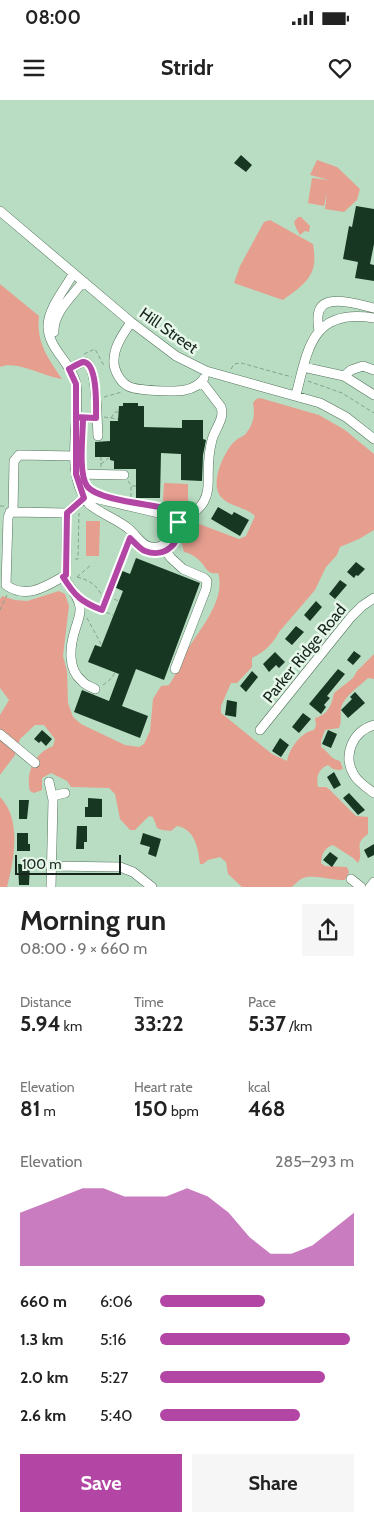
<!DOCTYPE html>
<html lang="en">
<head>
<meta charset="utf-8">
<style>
	:root { --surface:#fff; --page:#f6f6f6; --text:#222; --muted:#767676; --accent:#b346a4 }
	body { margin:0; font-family:Cabin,sans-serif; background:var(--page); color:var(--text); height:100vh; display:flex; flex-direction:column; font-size:19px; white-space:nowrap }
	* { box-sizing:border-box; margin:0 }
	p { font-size:16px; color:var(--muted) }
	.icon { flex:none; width:28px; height:28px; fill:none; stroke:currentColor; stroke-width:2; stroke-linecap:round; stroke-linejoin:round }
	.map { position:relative; height:787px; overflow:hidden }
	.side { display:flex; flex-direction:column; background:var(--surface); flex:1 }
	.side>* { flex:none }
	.scale { position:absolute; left:15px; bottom:12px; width:106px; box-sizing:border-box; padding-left:5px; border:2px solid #18251c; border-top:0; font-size:14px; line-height:18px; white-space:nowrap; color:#18251c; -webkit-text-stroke:4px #e7f8eb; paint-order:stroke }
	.pin { position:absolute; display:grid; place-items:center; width:42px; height:42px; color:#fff; margin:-21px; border-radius:10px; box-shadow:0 2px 8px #0006 }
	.round { display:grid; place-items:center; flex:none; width:52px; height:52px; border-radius:0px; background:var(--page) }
	.overview { display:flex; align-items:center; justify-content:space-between; height:85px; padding:0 20px }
	h1 { font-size:28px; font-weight:700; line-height:38px }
	.stats { display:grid; grid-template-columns:repeat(3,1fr); gap:8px; height:85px; padding:5px 20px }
	.stats div { display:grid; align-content:center }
	.stats b { font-size:21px; font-weight:700 }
	.stats small { font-size:14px; font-weight:400 }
	.stats p { font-size:14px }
	.chart { height:140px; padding:10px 20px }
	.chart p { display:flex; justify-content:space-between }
	.chart svg { width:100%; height:90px; margin-top:5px; fill:var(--accent); opacity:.7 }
	.button { display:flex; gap:10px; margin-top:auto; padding:10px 20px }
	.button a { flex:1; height:58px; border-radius:0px; background:var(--accent); color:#fff; font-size:20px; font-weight:700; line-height:58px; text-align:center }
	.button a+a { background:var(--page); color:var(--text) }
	ul { padding:0 20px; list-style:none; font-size:16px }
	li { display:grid; grid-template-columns:80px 60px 1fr; align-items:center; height:38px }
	li i { height:12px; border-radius:6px; background:var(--accent) }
	.status { display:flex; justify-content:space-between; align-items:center; height:35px; padding:0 25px; background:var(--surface); direction:ltr }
	.status svg { height:14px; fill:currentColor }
	header { display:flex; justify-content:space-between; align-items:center; height:65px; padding:0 20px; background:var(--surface); font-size:22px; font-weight:700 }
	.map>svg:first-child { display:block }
	.green { fill:#e69f8f }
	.building { fill:#183723 }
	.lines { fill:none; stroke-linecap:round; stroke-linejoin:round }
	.minor-casing { stroke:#53735c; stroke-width:10 }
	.path { stroke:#85a28d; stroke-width:1; stroke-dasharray:4 2.5; stroke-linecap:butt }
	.minor { stroke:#fff; stroke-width:9 }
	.route-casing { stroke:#fff; stroke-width:10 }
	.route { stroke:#b346a4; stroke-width:6 }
	.labels { text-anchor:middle; stroke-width:5; stroke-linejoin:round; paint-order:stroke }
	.street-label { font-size:16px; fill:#18251c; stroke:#e7f8eb }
</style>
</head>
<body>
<div class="status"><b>08:00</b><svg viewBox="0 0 49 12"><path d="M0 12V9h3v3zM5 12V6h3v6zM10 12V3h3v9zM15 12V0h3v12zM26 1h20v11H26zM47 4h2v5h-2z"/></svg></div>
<header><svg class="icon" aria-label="menu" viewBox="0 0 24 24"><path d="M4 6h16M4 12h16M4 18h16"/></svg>Stridr<svg class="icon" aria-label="heart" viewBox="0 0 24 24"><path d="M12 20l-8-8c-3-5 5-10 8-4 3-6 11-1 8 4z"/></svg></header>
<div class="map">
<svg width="374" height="787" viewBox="0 0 374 787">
	<rect width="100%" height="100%" fill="#b9ddc3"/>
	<!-- green -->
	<path class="green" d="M317,60L337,67L360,89L357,100L344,112L325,109L327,92L324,106L308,103L312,78L329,80L310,75Z
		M298,117H301L310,126L309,132L305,131L300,135L296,128L294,122Z
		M270,120L313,144C314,150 315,158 314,164C312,181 295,191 283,200L234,183L240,166L264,122Z
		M0,184L39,216C36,243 48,258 62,279C44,277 17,260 0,267Z
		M260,298L319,315L345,330L374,354V430L359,439L340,447L337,455L326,467L315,490L279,532C273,544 264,552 252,558V567L237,583H231L221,606V613L272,654L287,661C289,649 301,632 314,630L316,625L315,618C328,615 332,604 334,593L353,578L357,571L374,554V579L368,578C360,586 344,596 341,608C340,615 342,621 339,628L325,630L321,641V647C329,652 330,659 340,661L343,669L339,670L333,669L328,665C318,669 316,677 318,687H326L330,690L356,716L368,717V734C352,745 365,750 358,763L353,758L333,745C324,748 322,754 321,763L325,766L347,767L349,772L345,780C333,781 311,773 301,779C298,781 295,784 292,787H242L228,774L226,762L220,757L208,760L203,764H200C198,748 195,729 177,726L171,731L162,730L157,728L153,717L149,716L135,730H130L120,719L115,694L109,688L71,687L67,681L51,673L42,678V690L34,693L30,691C25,672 35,653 53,646L55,639L44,625H35L20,639L15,655L0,675V615L9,600L0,588V499L2,496L15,500L27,501L59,491L65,494L69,506L63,556L67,571L68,603L73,617L81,624L125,645L139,647L144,644L150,631L153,599L161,586L169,585C177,573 182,559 189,547C202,527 226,498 218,473C206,475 206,466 199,460C195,456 189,453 184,452C181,441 180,432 186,423L194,422L239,439L246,436L255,416C246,407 230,407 221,397C209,384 224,351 235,341C239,337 244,337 247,332C254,322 255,314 253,303L256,299Z
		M164,383L188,384V405H167L163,400Z
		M86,421H100L99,456H86Z
		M0,697C22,719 14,760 7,787H0Z"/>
	<!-- building -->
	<path class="building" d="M241,55L252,65L246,72L234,63Z
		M356,106L374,109V144L370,164L374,165V181L355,178L358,162L343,159L349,126L352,127Z
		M123,303H138V306H144V327L182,328V320H203V339L206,340L203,355L202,381L181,380V354L161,353L160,398H136V369H114V361L110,360V357H95V342L110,341V321H118L119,306H123Z
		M218,407L232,415L234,412L249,420L240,436L211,419Z
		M136,458L200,483L164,580L136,569L122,606L148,616L140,638L74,612L82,590L109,601L119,574L88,562L95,545L101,547L123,491L114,487L120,470L130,474Z
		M356,462L365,469L358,476L356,475L354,478L347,472Z
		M340,480L347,485L335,499L329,494Z
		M316,501L322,507L310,521L304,515Z
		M296,526L304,532L292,545L285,539Z
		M354,551L361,556L353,565L347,560Z
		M275,552L285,562L279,568L276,565L269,572L263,564Z
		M338,569L345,574L327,596L330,598L324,605L326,607L321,614L309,604Z
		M252,571L258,577L246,592L240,586Z
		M355,592L365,603L348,618L341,610L352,599L350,597Z
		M227,600L237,602L236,617L225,615Z
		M303,613L311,619L299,633L292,627Z
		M42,630L52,639L46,646L41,641L39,643L34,639Z
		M328,630L337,634L331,648L322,644Z
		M280,638L289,645L281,657L272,651Z
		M334,672L341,685L334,689L327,677Z
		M349,693L365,710L358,715L343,698Z
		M88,698L102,699V717H85V707H88Z
		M19,700H29L27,719H19Z
		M77,726H87V742H84V749H76Z
		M17,733H28V744H30V751H17Z
		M143,733L161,739L156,757L148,754L150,747L140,744Z
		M374,744V755L368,758L364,750Z
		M330,752L338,758L332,767L323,760Z
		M18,764H30L29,785H19Z"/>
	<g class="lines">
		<!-- minor casing -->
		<g class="minor-casing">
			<path id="minor" d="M0,111L131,222L176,256L206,271L320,303L346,317L374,339
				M73,174C65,189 49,207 48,225C47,248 72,263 76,284C81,320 63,374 89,404C101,414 117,419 129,429C136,435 141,445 150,447C170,451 180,425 163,414L94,398H84
				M131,222C124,233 114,246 114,260C113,269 120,282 128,286C136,291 176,292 185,290C192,289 201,284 204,278
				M319,231C318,225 317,217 319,211C325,193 360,205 374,208
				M54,232C53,213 72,196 83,182
				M303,267L344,276L374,295
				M69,269C74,267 82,260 87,263C97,269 97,322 98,336
				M344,276L351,270L363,266L374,270
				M296,295C308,248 312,208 374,218
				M76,317L96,318
				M75,356L19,355L14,361L13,412H10L8,418L6,485C27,500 46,486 66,475L67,413L84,398
				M76,374L124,375
				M13,412L67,413
				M171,425C226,402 200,383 212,340C215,328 225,319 221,307L202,282
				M162,446L171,458L183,469L204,478L207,481L206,489L175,569
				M63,477C68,485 79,496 80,507C81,515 77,523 75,530C70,546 67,569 82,581C85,585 91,587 95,589
				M374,625C353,631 342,655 354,675C358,682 367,688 374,693
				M260,630L351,517L362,506L374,498
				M0,634L35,663
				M49,682L53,700L51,787
				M52,696L65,693
				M51,766L120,767L133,772L152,787
				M351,779L361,787
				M370,787L374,782"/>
		</g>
		<!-- path -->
		<path class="path" d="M84,254L95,249L103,264L106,265
			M231,269L234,264L241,263L292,277
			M308,281L342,293L374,313
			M104,297L122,292
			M104,317L118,319
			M111,318L115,312H118
			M101,364L110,357
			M101,367V357
			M128,381L131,385V399
			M132,386H136
			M0,406H5
			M75,459H78L79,413
			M77,477C93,481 100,488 105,504
			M77,477L91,465
			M108,497L119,501
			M88,505L113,515
			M0,510L7,495
			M102,510L129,441
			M87,518L102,546
			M103,585L112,578L115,572"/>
		<!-- minor -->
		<use href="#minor" class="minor"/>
	</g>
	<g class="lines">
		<!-- route casing -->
		<g class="route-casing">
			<path id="route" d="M178,422L171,412L164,408C148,404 97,400 87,386C78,373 83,334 83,318L76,317V284L69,269C73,267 79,263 83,262C98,262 96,308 96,318L76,317V374L84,398L67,413L66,475L63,477C75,496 81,502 102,510L130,438C135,443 140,449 145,451C165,459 183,442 178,422"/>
		</g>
		<!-- route -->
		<use href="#route" class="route"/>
	</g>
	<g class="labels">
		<!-- street labels -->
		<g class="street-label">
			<text transform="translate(169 230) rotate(35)" y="6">Hill Street</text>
			<text transform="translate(304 553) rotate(-51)" y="6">Parker Ridge Road</text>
		</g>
	</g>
</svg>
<div class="scale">100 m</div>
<div class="pin" style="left:178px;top:422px;background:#1e9e55"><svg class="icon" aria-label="arrive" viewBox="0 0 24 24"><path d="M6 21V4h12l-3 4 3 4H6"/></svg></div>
</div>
<section class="side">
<div class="overview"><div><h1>Morning run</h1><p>08:00 · 9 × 660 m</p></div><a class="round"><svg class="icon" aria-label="share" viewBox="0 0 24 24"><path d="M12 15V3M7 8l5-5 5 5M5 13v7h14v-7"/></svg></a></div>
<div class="stats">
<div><p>Distance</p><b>5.94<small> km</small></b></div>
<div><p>Time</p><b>33:22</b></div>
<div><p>Pace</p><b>5:37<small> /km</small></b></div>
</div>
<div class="stats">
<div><p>Elevation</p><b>81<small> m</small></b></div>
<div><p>Heart rate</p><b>150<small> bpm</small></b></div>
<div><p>kcal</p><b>468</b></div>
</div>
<div class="chart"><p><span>Elevation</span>285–293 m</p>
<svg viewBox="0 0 160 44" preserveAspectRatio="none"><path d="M0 44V18L10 14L20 10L30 6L40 6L50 10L60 10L70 10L80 6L90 10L100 18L110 30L120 38L130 38L140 34L150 26L160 18V44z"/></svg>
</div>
<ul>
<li><b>660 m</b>6:06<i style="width:54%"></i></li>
<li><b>1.3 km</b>5:16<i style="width:98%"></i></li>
<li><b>2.0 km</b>5:27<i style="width:85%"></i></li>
<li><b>2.6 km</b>5:40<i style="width:72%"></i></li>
</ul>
<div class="button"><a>Save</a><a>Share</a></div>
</section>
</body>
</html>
